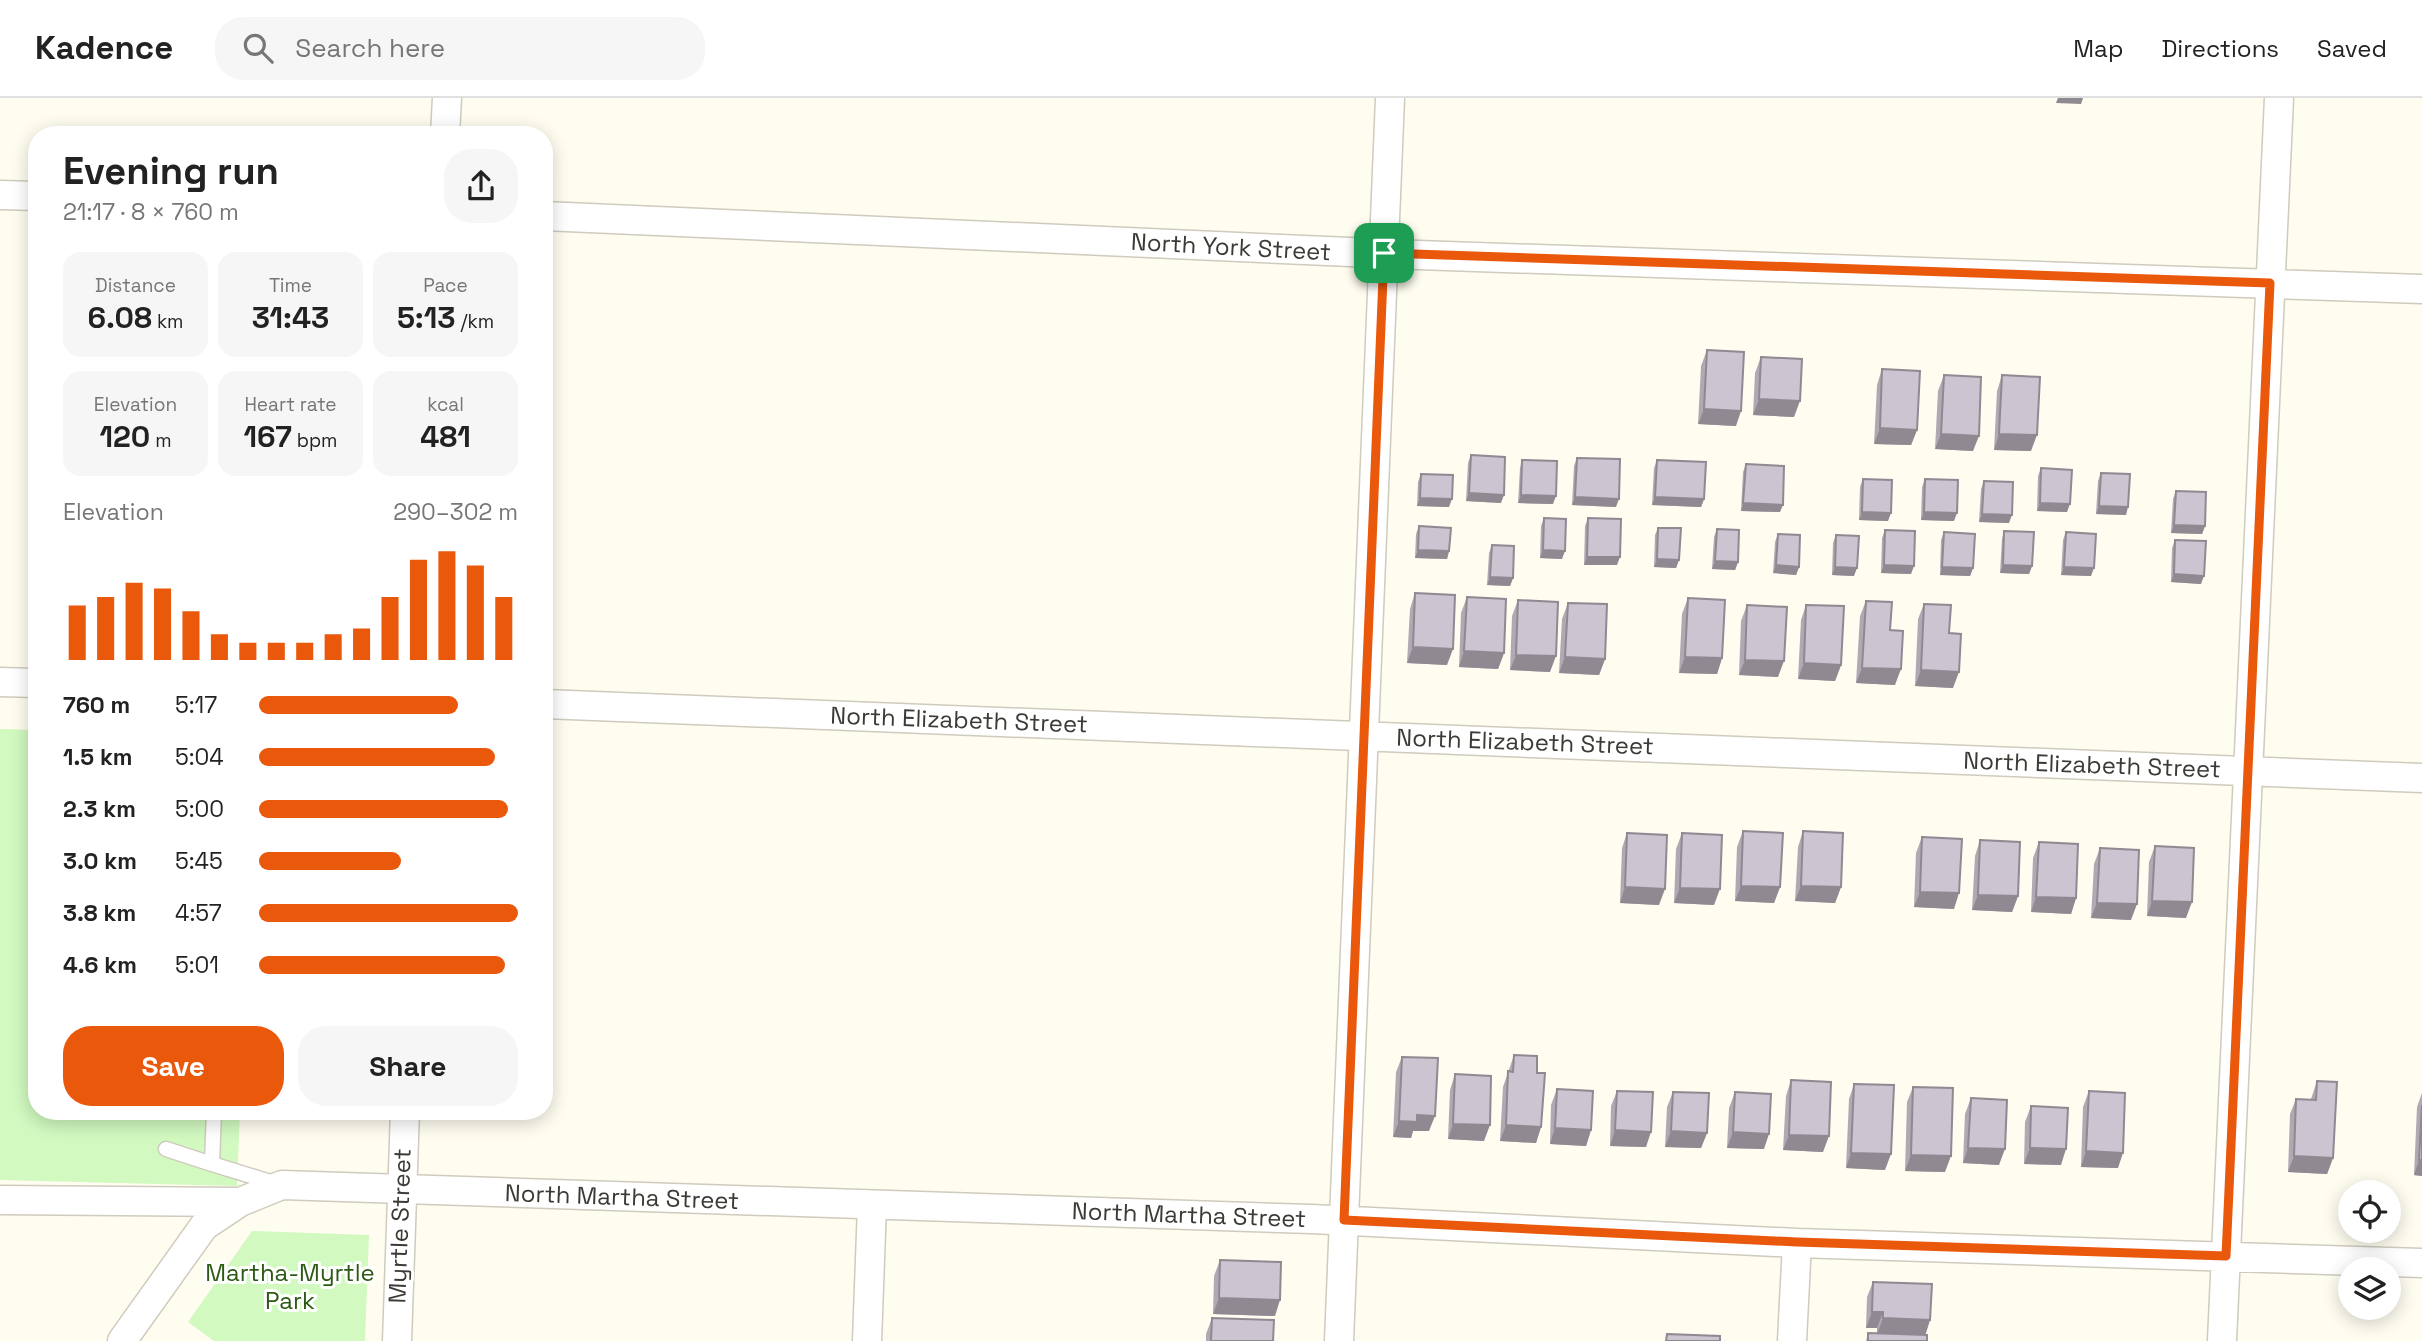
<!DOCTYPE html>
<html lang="en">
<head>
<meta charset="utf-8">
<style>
	:root { --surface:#fff; --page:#f6f6f6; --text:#222; --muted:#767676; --line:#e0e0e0; --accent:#ea580c }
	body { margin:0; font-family:"Space Grotesk",sans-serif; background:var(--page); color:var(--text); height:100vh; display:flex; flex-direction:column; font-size:26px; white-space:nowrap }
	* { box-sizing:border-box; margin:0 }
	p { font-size:23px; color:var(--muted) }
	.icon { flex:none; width:38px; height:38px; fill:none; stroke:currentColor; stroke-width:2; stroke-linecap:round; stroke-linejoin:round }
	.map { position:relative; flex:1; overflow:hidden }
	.drawer { position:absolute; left:28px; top:28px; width:525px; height:994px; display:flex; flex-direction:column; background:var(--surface); border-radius:28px; box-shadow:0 4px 18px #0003 }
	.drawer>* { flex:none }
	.fabs { position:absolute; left:2338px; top:1082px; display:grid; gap:14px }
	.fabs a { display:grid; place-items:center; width:63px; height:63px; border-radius:50%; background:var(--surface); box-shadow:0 4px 18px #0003; font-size:35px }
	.pin { position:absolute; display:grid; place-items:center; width:60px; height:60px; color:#fff; margin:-30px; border-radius:14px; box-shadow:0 4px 10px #0006 }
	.round { display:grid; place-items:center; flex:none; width:74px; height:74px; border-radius:28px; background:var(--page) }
	.head { display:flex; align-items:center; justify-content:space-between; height:119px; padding:0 35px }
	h1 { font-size:38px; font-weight:700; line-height:52px }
	.figures { display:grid; grid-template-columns:repeat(3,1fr); gap:10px; height:119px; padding:7px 35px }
	.figures div { display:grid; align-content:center; border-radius:18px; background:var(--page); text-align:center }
	.figures b { font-size:30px; font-weight:700 }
	.figures small { font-size:19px; font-weight:400 }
	.figures p { font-size:19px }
	.chart { height:196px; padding:14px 35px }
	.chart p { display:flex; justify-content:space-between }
	.chart svg { width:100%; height:126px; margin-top:7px; stroke:var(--accent); stroke-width:6 }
	.primary-button { display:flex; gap:14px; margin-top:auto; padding:14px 35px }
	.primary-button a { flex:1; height:80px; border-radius:28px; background:var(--accent); color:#fff; font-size:28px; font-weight:700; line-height:80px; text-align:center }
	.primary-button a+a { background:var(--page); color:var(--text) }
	ul { padding:0 35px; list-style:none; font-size:23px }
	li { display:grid; grid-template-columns:112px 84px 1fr; align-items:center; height:52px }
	li i { height:18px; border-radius:9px; background:var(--accent) }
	header { display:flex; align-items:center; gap:42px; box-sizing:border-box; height:98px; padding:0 35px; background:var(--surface); border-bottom:2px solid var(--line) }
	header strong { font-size:33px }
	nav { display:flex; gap:38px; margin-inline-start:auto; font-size:24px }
	.search { width:490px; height:63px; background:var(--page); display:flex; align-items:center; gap:18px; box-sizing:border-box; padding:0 24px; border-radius:28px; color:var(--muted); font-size:26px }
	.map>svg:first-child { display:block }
	.green { fill:#d1f9c0 }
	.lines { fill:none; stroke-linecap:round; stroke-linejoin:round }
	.lane-casing { stroke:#cfcbbd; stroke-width:17 }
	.street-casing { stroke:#cfcbbd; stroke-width:31 }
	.lane { stroke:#fff; stroke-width:14 }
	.street { stroke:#fff; stroke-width:28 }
	.wall { fill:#afa9b3 }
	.shaded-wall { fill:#8f8992 }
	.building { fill:#ccc4d0; stroke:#8f8992; stroke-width:2 }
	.route-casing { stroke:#fff; stroke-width:14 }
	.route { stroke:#ea580c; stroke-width:9 }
	.labels { text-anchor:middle; stroke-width:6; stroke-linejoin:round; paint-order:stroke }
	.street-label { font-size:24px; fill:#3c3a35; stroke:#fff }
	.park-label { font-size:24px; fill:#2d5a14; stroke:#fff }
</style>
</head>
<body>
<header>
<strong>Kadence</strong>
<div class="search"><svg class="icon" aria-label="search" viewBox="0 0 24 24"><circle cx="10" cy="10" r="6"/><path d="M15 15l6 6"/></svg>Search here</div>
<nav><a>Map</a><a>Directions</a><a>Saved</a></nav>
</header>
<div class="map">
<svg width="2422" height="1243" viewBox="0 0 2422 1243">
	<rect width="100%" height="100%" fill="#fffcf0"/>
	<!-- green -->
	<path class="green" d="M0,631L37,632V1013H240L237,1088L0,1082Z
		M252,1133L369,1137L365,1243H214L188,1224Z"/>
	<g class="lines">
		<!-- lane casing -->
		<g class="lane-casing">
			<path id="lane" d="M214,1013L212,1066L277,1086
				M166,1051L212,1066"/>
		</g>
		<!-- street casing -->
		<g class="street-casing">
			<path id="street" d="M445,37L447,0
				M0,97L37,98
				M544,118L1418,157L2422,191
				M0,584L37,585
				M544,606L2422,680
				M0,1102L240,1104L282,1087L1311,1121L1797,1145L2422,1165
				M122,1243L204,1128L240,1104
				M397,1243L405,1013
				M867,1243L872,1107
				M1339,1243L1390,0
				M1792,1243L1797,1145
				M2222,1243L2279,0"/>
		</g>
		<!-- lane -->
		<use href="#lane" class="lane"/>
		<!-- street -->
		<use href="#street" class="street"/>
	</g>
	<!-- wall -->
	<path class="wall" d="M1707,252L1736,328L1698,326L1701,268Z
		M1761,259L1794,319L1753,317L1755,275Z
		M1882,271L1917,332L1911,347L1874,346L1877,287Z
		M1944,277L1973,353L1935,351L1938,293Z
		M2002,277L2031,353L1994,352L1997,293Z
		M1471,357L1501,405L1466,403L1468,365Z
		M1577,360L1616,409L1572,407L1574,368Z
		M1522,362L1553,406L1518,405L1520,370Z
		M1657,362L1704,401L1701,409L1652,407L1654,370Z
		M1746,366L1780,414L1741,413L1743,374Z
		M2041,370L2067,414L2037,413L2038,378Z
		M2101,375L2126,417L2096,416L2098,383Z
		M1421,376L1449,409L1417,408L1418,384Z
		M1863,381L1888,423L1859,422L1860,389Z
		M1925,381L1954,423L1921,422L1922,389Z
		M1984,383L2009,425L1979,424L1981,391Z
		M2176,393L2205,428L2202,436L2171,435L2173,401Z
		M1544,420L1562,461L1540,460L1541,428Z
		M1588,420L1617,467H1584L1585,428Z
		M1419,428L1449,453L1447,461L1415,460L1416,436Z
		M1658,430L1679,462L1676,470L1654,469L1655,437Z
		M1717,431L1738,464L1735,472L1712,471L1714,439Z
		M1885,432L1911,476L1881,475L1882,440Z
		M2004,433L2032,468L2029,476L2000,475L2002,441Z
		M1944,434L1973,470L1970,478L1940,477L1941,442Z
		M2066,434L2091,478L2061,477L2063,442Z
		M1778,436L1799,469L1796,477L1773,475L1775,444Z
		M1836,437L1854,478L1832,477L1833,445Z
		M2175,442L2201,486L2171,484L2172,450Z
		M1492,447L1513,480L1510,488L1487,487L1489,455Z
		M1415,495L1447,567L1407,565L1410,511Z
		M1467,499L1504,555L1498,571L1459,569L1461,515Z
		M1688,500L1722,560L1717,576L1679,575L1682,516Z
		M1518,502L1550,574L1510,572L1512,518Z
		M1866,503L1895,587L1856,585L1860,518Z
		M1568,505L1605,561L1599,577L1559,575L1562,521Z
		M1924,506L1949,535L1953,590L1915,588L1918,521Z
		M1747,507L1778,579L1739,577L1741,523Z
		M1806,507L1841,567L1835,583L1798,581L1801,522Z
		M1743,733L1780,789L1774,805L1735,803L1737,749Z
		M1803,733L1841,789L1835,805L1795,803L1798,749Z
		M1627,735L1659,807L1620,805L1622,750Z
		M1682,735L1714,807L1674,805L1676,751Z
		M1922,739L1954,811L1914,809L1916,755Z
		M1980,742L2018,798L2012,814L1972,812L1975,758Z
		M2039,744L2076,800L2071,816L2031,814L2033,760Z
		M2155,748L2186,820L2147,818L2149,764Z
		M2100,750L2131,822L2091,820L2094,766Z
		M1514,957L1537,975L1541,1029L1536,1045L1500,1043L1503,989Z
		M1402,959L1429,1033H1413L1411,1040L1393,1039L1396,974Z
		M1455,976L1484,1043L1448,1041L1450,992Z
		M1791,982L1823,1054L1783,1052L1786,998Z
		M2317,983L2333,1060L2327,1076L2288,1074L2290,1016L2296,1001H2311Z
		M1854,986L1885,1072L1846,1070L1849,1001Z
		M1913,989L1945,1074L1905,1073L1907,1004Z
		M1557,991L1591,1032L1586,1048L1550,1046L1551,1007Z
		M1617,993L1646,1049L1610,1048L1611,1008Z
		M2089,993L2118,1070L2081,1069L2083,1009Z
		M1673,994L1707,1035L1701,1050L1665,1049L1667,1009Z
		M1735,994L1764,1051L1727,1050L1729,1010Z
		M2422,995V1078L2414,1077L2417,1009Z
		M1971,1000L1999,1067L1963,1065L1965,1016Z
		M2031,1008L2061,1067L2024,1066L2025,1024Z
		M1220,1162L1275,1218L1213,1216L1214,1178Z
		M1873,1184L1930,1222L1925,1237L1927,1243H1866L1868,1235H1877V1230H1866L1867,1199Z
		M1212,1220L1273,1243H1206V1236Z"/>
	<!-- shaded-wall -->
	<path class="shaded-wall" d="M2058,0H2083L2081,6L2056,5Z
		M1759,301L1800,303L1794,319L1753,317Z
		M1704,311L1741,313L1736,328L1698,326Z
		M1880,330L1917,332L1911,347L1874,346Z
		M1941,336L1979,338L1973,353L1935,351Z
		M1999,336L2037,337L2031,353L1994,352Z
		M1469,395L1504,397L1501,405L1466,403Z
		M1521,397L1556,398L1553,406L1518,405Z
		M1575,399L1619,401L1616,409L1572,407Z
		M1655,399L1704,401L1701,409L1652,407Z
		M1420,400L1452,401L1449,409L1417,408Z
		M1743,405L1783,407L1780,414L1741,413Z
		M2040,405L2070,406L2067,414L2037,413Z
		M2099,408L2128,409L2126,417L2096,416Z
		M1862,414L1891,415L1888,423L1859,422Z
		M1924,414L1957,415L1954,423L1921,422Z
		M1982,416L2012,417L2009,425L1979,424Z
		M2174,427L2205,428L2202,436L2171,435Z
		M1418,452L1449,453L1447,461L1415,460Z
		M1543,452L1565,453L1562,461L1540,460Z
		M1587,459H1620L1617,467H1584Z
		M1657,461L1679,462L1676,470L1654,469Z
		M1715,463L1738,464L1735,472L1712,471Z
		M1776,467L1799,469L1796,477L1773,475Z
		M1884,467L1914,468L1911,476L1881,475Z
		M2003,467L2032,468L2029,476L2000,475Z
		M1835,469L1857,470L1854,478L1832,477Z
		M1942,469L1973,470L1970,478L1940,477Z
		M2064,469L2094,470L2091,478L2061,477Z
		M2174,476L2204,478L2201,486L2171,484Z
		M1490,479L1513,480L1510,488L1487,487Z
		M1413,549L1453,551L1447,567L1407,565Z
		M1464,553L1504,555L1498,571L1459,569Z
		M1516,557L1556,558L1550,574L1510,572Z
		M1565,559L1605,561L1599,577L1559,575Z
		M1685,559L1722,560L1717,576L1679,575Z
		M1745,562L1784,563L1778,579L1739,577Z
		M1804,565L1841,567L1835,583L1798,581Z
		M1862,570L1901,571L1895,587L1856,585Z
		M1921,572L1959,574L1953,590L1915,588Z
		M1741,788L1780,789L1774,805L1735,803Z
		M1801,788L1841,789L1835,805L1795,803Z
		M1625,789L1665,791L1659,807L1620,805Z
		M1680,790L1720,791L1714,807L1674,805Z
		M1920,794L1959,795L1954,811L1914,809Z
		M1978,797L2018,798L2012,814L1972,812Z
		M2036,799L2076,800L2071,816L2031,814Z
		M2152,803L2192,804L2186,820L2147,818Z
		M2097,805L2137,806L2131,822L2091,820Z
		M1417,1017L1435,1018L1429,1033H1413L1411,1040L1393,1039L1399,1023Z
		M1453,1026L1490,1027L1484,1043L1448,1041Z
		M1506,1027L1541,1029L1536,1045L1500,1043Z
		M1555,1030L1591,1032L1586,1048L1550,1046Z
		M1615,1032L1651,1034L1646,1049L1610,1048Z
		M1671,1033L1707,1035L1701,1050L1665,1049Z
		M1733,1034L1769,1036L1764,1051L1727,1050Z
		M1789,1037L1829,1038L1823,1054L1783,1052Z
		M1968,1050L2005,1051L1999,1067L1963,1065Z
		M2030,1050L2066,1051L2061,1067L2024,1066Z
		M2086,1053L2123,1055L2118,1070L2081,1069Z
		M1851,1055L1891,1056L1885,1072L1846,1070Z
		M1911,1057L1951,1058L1945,1074L1905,1073Z
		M2294,1058L2333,1060L2327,1076L2288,1074Z
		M2419,1062H2422V1078L2414,1077Z
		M1219,1200L1280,1202L1275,1218L1213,1216Z
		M1872,1214H1883L1877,1230H1866Z
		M1883,1220L1930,1222L1925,1238L1877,1236Z"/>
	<!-- building -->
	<path class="building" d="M1707,252L1744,254L1741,313L1704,311Z
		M1761,259L1802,261L1800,303L1759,301Z
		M1882,271L1920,273L1917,332L1880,330Z
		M1944,277L1981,279L1979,338L1941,336Z
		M2002,277L2040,279L2037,337L1999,336Z
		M1471,357L1505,359L1504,397L1469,395Z
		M1577,360L1620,361L1619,401L1575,399Z
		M1522,362L1557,363L1556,398L1521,397Z
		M1657,362L1706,364L1704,401L1655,399Z
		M1746,366L1784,368L1783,407L1743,405Z
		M2041,370L2072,372L2070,406L2040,405Z
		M2101,375L2130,376L2128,409L2099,408Z
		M1421,376L1453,377L1452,401L1420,400Z
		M1863,381L1892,382L1891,415L1862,414Z
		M1925,381L1958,382L1957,415L1924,414Z
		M1984,383L2013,384L2012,417L1982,416Z
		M2176,393L2206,394L2205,428L2174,427Z
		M1544,420L1566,421L1565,453L1543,452Z
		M1588,420L1621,421L1620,459H1587Z
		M1419,428L1451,430L1449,453L1418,452Z
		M1658,430H1681L1679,462L1657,461Z
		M1717,431L1739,432L1738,464L1715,463Z
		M1885,432L1915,433L1914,468L1884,467Z
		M2004,433L2034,434L2032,468L2003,467Z
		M1944,434L1975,436L1973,470L1942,469Z
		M2066,434L2096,436L2094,470L2064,469Z
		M1778,436L1800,437L1799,469L1776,467Z
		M1836,437L1859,438L1857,470L1835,469Z
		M2175,442L2206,443L2204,478L2174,476Z
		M1492,447L1514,448L1513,480L1490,479Z
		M1415,495L1455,497L1453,551L1413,549Z
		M1467,499L1506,501L1504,555L1464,553Z
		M1688,500L1725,502L1722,560L1685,559Z
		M1518,502L1558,504L1556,558L1516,557Z
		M1866,503L1892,504L1890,532L1903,533L1901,571L1862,570Z
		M1568,505L1607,506L1605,561L1565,559Z
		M1924,506L1951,507L1949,535L1961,536L1959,574L1921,572Z
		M1747,507L1787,509L1784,563L1745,562Z
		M1806,507L1844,508L1841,567L1804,565Z
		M1743,733L1783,735L1780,789L1741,788Z
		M1803,733L1843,735L1841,789L1801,788Z
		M1627,735L1667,737L1665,791L1625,789Z
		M1682,735L1722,737L1720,791L1680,790Z
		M1922,739L1962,741L1959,795L1920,794Z
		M1980,742L2020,744L2018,798L1978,797Z
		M2039,744L2078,746L2076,800L2036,799Z
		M2155,748L2194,750L2192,804L2152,803Z
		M2100,750L2139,752L2137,806L2097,805Z
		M1514,957L1537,958V975H1545L1541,1029L1506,1027L1508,973L1513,974Z
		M1402,959L1438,960L1435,1018L1417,1017V1024L1399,1023Z
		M1455,976L1491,978L1490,1027L1453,1026Z
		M1791,982L1831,984L1829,1038L1789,1037Z
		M2317,983L2337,984L2333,1060L2294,1058L2296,1001L2316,1002Z
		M1854,986L1894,987L1891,1056L1851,1055Z
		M1913,989L1953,990L1951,1058L1911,1057Z
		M1557,991L1593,993L1591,1032L1555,1030Z
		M1617,993L1653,994L1651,1034L1615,1032Z
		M2089,993L2125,995L2123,1055L2086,1053Z
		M1673,994L1709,995L1707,1035L1671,1033Z
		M1735,994L1771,996L1769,1036L1733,1034Z
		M1971,1000L2007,1002L2005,1051L1968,1050Z
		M2422,1007V1062H2419Z
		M2031,1008L2068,1010L2066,1051L2030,1050Z
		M1220,1162L1281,1164L1280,1202L1219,1200Z
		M1873,1184L1932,1186L1930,1222L1883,1220V1214H1872Z
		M1212,1220L1274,1222L1273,1243H1211Z
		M1868,1235L1927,1237V1243H1868Z
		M1667,1236L1720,1238V1243H1666Z"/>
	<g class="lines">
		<!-- route casing -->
		<g class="route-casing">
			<path id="route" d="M1384,155L2270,185L2226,1158L1797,1144L1344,1122Z"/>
		</g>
		<!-- route -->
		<use href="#route" class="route"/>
	</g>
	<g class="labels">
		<!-- street labels -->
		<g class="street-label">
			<text transform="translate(1231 149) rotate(3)" y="8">North York Street</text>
			<text transform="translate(959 622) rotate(2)" y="8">North Elizabeth Street</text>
			<text transform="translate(1525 644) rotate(2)" y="8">North Elizabeth Street</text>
			<text transform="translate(2092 667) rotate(2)" y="8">North Elizabeth Street</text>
			<text transform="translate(622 1099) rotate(2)" y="8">North Martha Street</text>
			<text transform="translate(1189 1117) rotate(2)" y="8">North Martha Street</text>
			<text transform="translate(400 1128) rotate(-88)" y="8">Myrtle Street</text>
		</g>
		<!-- park labels -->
		<g class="park-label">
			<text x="290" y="1183">Martha-Myrtle<tspan x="290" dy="28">Park</tspan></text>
		</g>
	</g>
</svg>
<div class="fabs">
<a><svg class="icon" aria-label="locate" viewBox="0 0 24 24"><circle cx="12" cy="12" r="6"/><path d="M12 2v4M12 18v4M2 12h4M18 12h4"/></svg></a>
<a><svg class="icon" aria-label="layers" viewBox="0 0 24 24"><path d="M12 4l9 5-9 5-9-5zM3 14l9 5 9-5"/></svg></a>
</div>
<div class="pin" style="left:1384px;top:155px;background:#1e9e55"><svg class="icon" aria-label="arrive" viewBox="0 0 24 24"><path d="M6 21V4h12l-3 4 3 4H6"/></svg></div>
<section class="drawer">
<div class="head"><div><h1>Evening run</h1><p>21:17 · 8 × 760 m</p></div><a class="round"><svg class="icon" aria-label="share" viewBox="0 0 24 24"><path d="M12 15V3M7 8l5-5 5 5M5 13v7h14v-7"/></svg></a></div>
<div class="figures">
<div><p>Distance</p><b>6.08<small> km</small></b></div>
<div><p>Time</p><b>31:43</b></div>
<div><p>Pace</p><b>5:13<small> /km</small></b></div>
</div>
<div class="figures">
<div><p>Elevation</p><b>120<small> m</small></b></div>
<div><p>Heart rate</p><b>167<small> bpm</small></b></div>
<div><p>kcal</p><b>481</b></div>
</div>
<div class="chart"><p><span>Elevation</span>290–302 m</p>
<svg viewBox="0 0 160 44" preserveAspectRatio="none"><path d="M5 44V25M15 44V22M25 44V17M35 44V19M45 44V27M55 44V35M65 44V38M75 44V38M85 44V38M95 44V35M105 44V33M115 44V22M125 44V9M135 44V6M145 44V11M155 44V22"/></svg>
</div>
<ul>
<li><b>760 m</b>5:17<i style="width:77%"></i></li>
<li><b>1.5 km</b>5:04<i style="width:91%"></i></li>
<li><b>2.3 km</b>5:00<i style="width:96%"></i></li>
<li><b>3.0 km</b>5:45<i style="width:55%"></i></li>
<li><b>3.8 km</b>4:57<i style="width:100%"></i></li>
<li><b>4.6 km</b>5:01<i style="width:95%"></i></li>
</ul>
<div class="primary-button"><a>Save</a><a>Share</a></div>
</section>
</div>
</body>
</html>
